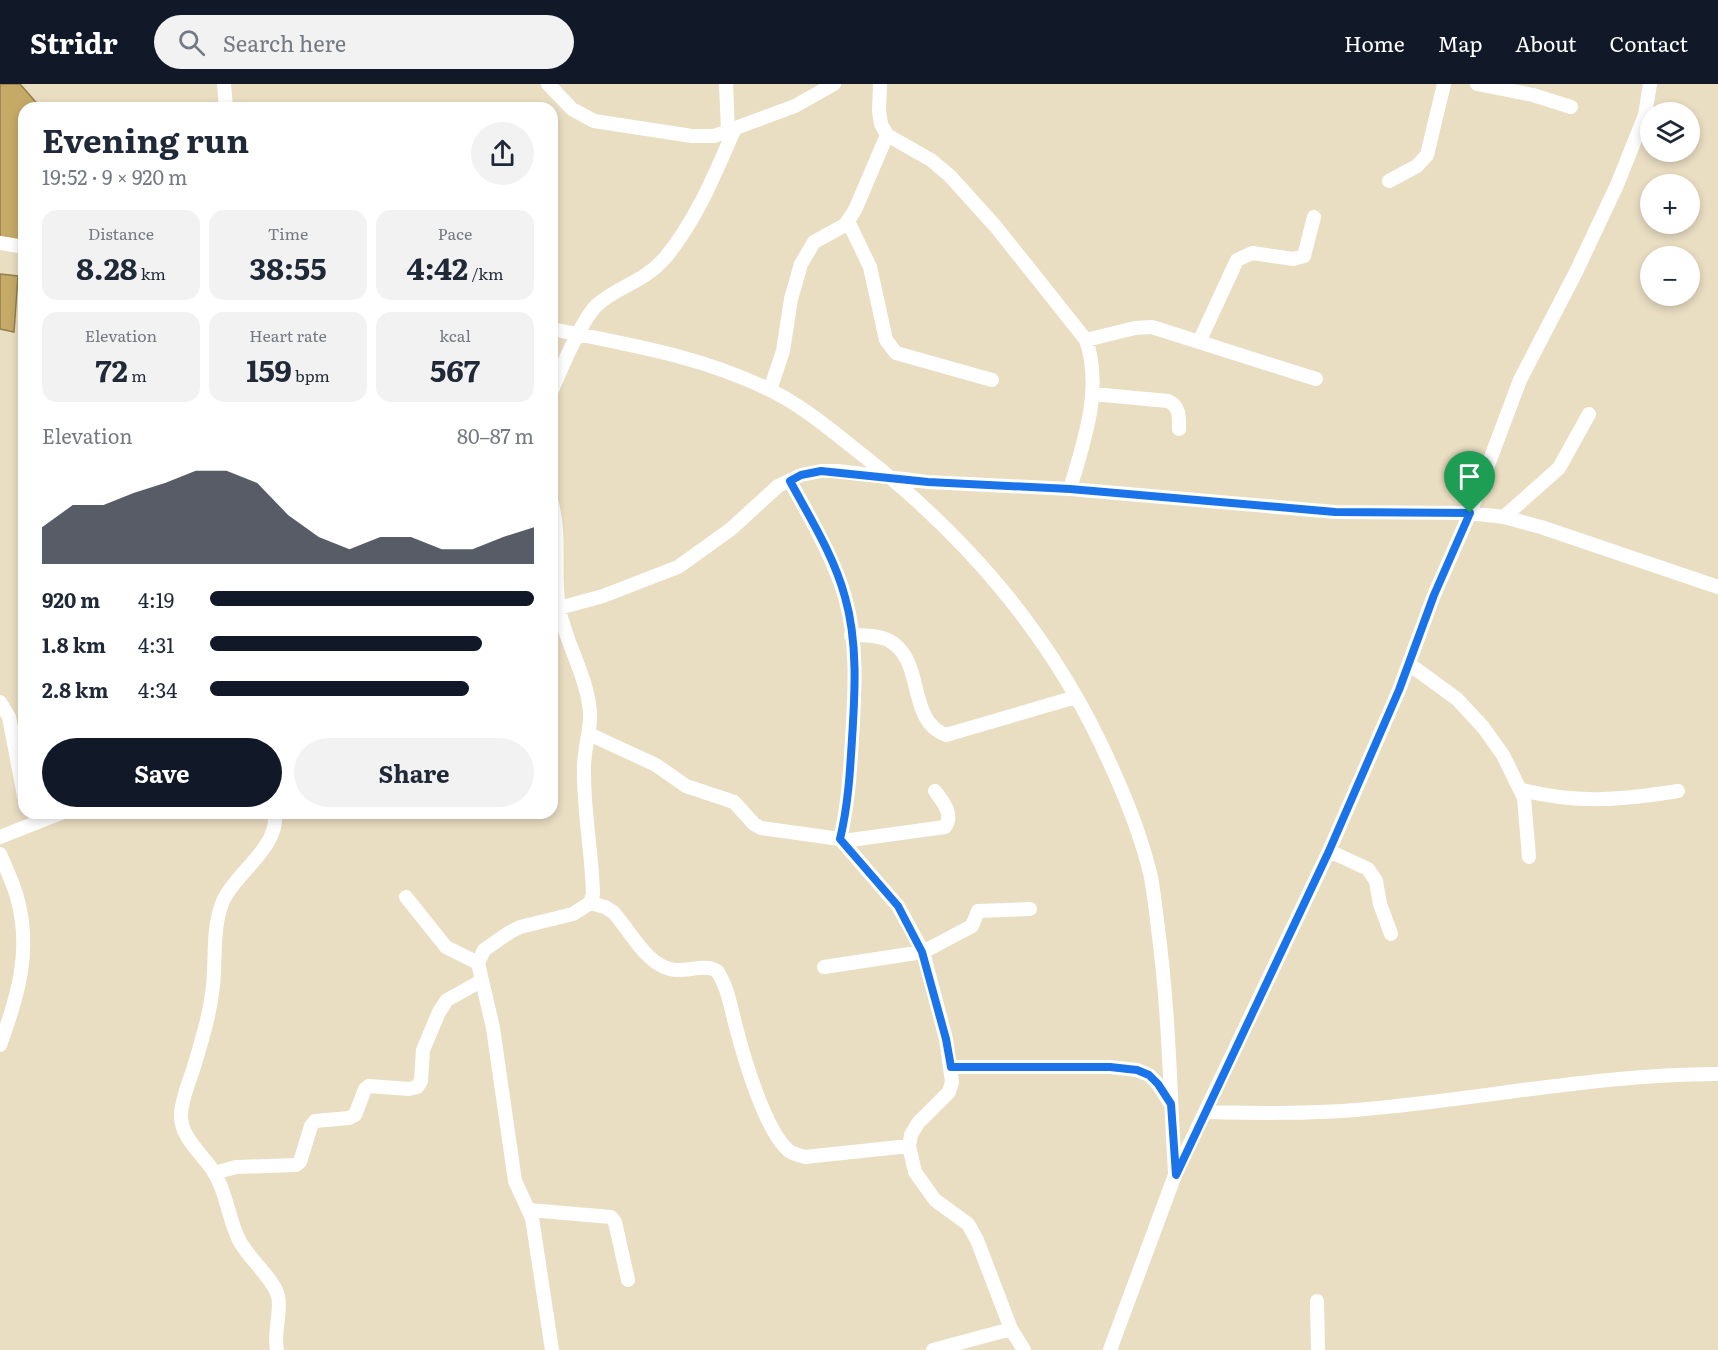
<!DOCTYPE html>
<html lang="en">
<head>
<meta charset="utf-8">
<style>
	:root { --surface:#fff; --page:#f2f2f3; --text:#1f2937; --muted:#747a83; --accent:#111827 }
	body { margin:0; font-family:Literata,serif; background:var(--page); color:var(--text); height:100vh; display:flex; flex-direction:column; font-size:22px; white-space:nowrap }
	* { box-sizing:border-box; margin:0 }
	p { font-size:20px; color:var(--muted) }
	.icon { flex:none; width:33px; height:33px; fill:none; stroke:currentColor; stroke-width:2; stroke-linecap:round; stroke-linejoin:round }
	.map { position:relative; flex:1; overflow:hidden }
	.side { position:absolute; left:18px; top:18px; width:540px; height:717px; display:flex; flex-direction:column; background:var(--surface); border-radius:18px; box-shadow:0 3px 9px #0003 }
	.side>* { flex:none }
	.fabs { position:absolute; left:1640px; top:18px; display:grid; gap:12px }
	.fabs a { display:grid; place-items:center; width:60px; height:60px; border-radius:50%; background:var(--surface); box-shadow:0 3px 9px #0003; font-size:30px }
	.pin { position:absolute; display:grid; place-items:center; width:51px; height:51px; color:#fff; margin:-62px -26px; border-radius:50% 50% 50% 0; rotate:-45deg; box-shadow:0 0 6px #0007 }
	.pin .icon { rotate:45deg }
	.round { display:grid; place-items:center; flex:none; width:63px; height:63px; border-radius:32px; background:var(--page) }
	.headline { display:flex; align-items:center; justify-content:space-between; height:102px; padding:0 24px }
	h1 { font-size:33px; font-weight:700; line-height:45px }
	.figures { display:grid; grid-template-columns:repeat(3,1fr); gap:9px; height:102px; padding:6px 24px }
	.figures div { display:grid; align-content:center; border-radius:15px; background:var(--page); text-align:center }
	.figures b { font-size:30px; font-weight:700 }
	.figures small { font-size:16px; font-weight:400 }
	.figures p { font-size:16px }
	.chart { height:168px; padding:12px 24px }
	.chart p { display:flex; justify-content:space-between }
	.chart svg { width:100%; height:108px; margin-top:6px; fill:var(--accent); opacity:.7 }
	.button { display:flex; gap:12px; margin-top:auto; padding:12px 24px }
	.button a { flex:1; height:69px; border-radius:36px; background:var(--accent); color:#fff; font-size:24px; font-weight:700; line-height:69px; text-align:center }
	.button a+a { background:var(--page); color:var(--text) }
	ul { padding:0 24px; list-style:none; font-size:20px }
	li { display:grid; grid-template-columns:96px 72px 1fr; align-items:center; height:45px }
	li i { height:15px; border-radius:8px; background:var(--accent) }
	header { display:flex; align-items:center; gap:36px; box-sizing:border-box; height:84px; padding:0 30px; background:var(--accent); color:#fff }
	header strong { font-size:28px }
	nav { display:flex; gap:33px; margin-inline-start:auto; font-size:21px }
	.search { width:420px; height:54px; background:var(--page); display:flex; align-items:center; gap:15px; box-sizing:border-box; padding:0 21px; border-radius:33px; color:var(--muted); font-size:22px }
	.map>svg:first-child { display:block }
	.water { fill:#c5a967; stroke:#937e4d; stroke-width:1.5 }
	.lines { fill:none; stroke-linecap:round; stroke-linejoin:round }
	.minor { stroke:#fff; stroke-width:14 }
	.route-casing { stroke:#fff; stroke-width:12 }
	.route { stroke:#1a73e8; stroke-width:8 }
</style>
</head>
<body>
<header>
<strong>Stridr</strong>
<div class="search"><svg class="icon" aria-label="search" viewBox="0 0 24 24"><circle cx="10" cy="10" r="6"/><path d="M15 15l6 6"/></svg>Search here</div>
<nav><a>Home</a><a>Map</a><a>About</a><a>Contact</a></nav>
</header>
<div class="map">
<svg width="1718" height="1266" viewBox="0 0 1718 1266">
	<rect width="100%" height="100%" fill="#e9ddc2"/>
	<!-- water -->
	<path class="water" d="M0,0H20L41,24H24V158L0,154Z
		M0,190L18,192L14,248L0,245Z"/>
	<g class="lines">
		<!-- minor -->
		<path class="minor" d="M224,0L226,24
			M548,0L572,25L594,37L692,52H714L795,22L834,0
			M726,0L728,47
			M880,0L879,27L881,40L887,51L931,76L950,92L996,143L1086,256C1103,305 1084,357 1070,405
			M1477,0L1533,11L1571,23
			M1389,97L1417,82L1427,71L1444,0
			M848,137L870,183L886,256L896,269L992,296
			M0,159L24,163
			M552,245C626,260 701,272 770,306C803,322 832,347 860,369C970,455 1056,556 1112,684C1128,719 1142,755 1151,793C1154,810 1156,828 1158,845C1169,926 1170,1008 1175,1089
			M1086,256L1135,244L1152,243L1316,295
			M1199,258L1237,176L1252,169L1293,175L1304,172L1314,133
			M552,306C560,287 583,234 597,221C618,202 643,199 665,174C696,137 716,88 735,44
			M770,306L783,267L791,215L801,180L814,158L845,141L855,126L887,51
			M1093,310L1168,317C1180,322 1179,333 1179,345
			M790,397C810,434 833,472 845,513C858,558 855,608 852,655C850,689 848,722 840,755
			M1504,433L1559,384L1589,330
			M552,526L603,512L678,483L731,445L778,402L801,391L821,387H838L928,398L1070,405L1335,428L1470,429L1504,433L1541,443L1718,503
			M851,551C863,551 877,551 888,556C926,575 906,637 946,651L1076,613
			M1409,580L1457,615L1483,643L1503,671L1524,714L1529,773
			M0,618L9,633L24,712
			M589,650L656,681L686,702L734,718L754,740L761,744L840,755L898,822L909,842L923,868L946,955L952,998L949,1008L918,1039L911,1051L909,1062L915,1088L935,1116L968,1140L977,1156L1011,1245L1024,1266
			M1522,706C1577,720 1622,716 1678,707
			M275,729C279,764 236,788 223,817C212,843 216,875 213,902C210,931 201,959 193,986C188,1000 182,1015 181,1030C180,1054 202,1069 214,1088C227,1109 228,1134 239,1156C248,1174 274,1195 278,1212C282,1229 273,1247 277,1266
			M0,753L61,729
			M843,757L945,743C954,730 943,718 935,707
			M1329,767L1368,785L1376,797L1380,820L1391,850
			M0,770C6,784 13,799 17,813C32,866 18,912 0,961
			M406,813L446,863L478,879
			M590,819L605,823L613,828C631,847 647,884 676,886C689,887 705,880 717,887C728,903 731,925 736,943C744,974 765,1046 788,1066C792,1070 799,1071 805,1073L909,1062
			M824,883L923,868L972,842L978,827L1030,825
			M951,983H1110L1137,986L1149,991L1158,1000L1170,1019
			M1205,1028C1255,1029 1305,1030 1355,1026C1477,1016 1596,990 1718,990
			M214,1089L236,1083L296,1081L300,1078L311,1042L315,1037L349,1034L355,1031L365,1005L369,1002L409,1005L417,1003L421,997L423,966L439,928L447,916L481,897
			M529,1126L611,1133L615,1138L628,1196
			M1317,1217L1318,1266
			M552,1266L532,1134L515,1097L493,944L478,879L484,866L510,848L520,843L573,830L590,819L593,810C592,768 583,725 584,683C584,662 593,641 589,620C584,586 565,557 559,524C553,489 561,455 552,420
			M933,1266L1011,1245
			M1110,1266L1175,1091L1329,767L1399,606L1434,511L1470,429L1520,296L1576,188L1617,101L1645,31L1650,0"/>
	</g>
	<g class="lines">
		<!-- route casing -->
		<g class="route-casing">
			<path id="route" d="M821,387L928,398L1070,405L1335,428L1470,429L1434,511L1399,606L1329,767L1176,1091L1171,1020L1158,1000L1149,991L1137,986L1110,983H951L946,955L922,868L898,822L840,755C848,722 850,689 852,655C855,609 858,558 845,513C834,472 810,434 790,397L801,391Z"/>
		</g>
		<!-- route -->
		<use href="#route" class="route"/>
	</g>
</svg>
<div class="fabs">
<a><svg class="icon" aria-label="layers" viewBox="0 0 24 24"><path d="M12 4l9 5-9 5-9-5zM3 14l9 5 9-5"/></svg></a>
<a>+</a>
<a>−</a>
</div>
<div class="pin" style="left:1470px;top:429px;background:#1e9e55"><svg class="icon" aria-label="arrive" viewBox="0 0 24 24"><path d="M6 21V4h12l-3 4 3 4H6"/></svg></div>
<section class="side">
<div class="headline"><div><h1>Evening run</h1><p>19:52 · 9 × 920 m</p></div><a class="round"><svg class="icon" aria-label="share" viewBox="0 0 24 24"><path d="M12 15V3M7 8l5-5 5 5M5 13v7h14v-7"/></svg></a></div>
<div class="figures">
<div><p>Distance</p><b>8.28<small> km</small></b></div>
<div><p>Time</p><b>38:55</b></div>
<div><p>Pace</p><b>4:42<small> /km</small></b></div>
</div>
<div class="figures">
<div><p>Elevation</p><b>72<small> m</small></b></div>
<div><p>Heart rate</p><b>159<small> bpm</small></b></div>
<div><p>kcal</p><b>567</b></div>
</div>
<div class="chart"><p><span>Elevation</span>80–87 m</p>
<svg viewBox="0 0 160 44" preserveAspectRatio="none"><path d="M0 44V29L10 20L20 20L30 15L40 11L50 6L60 6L70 11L80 24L90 33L100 38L110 33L120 33L130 38L140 38L150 33L160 29V44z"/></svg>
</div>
<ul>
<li><b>920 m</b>4:19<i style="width:100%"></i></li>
<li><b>1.8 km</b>4:31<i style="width:84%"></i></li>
<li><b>2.8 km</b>4:34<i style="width:80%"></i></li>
</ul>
<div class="button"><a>Save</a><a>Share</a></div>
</section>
</div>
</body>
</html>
